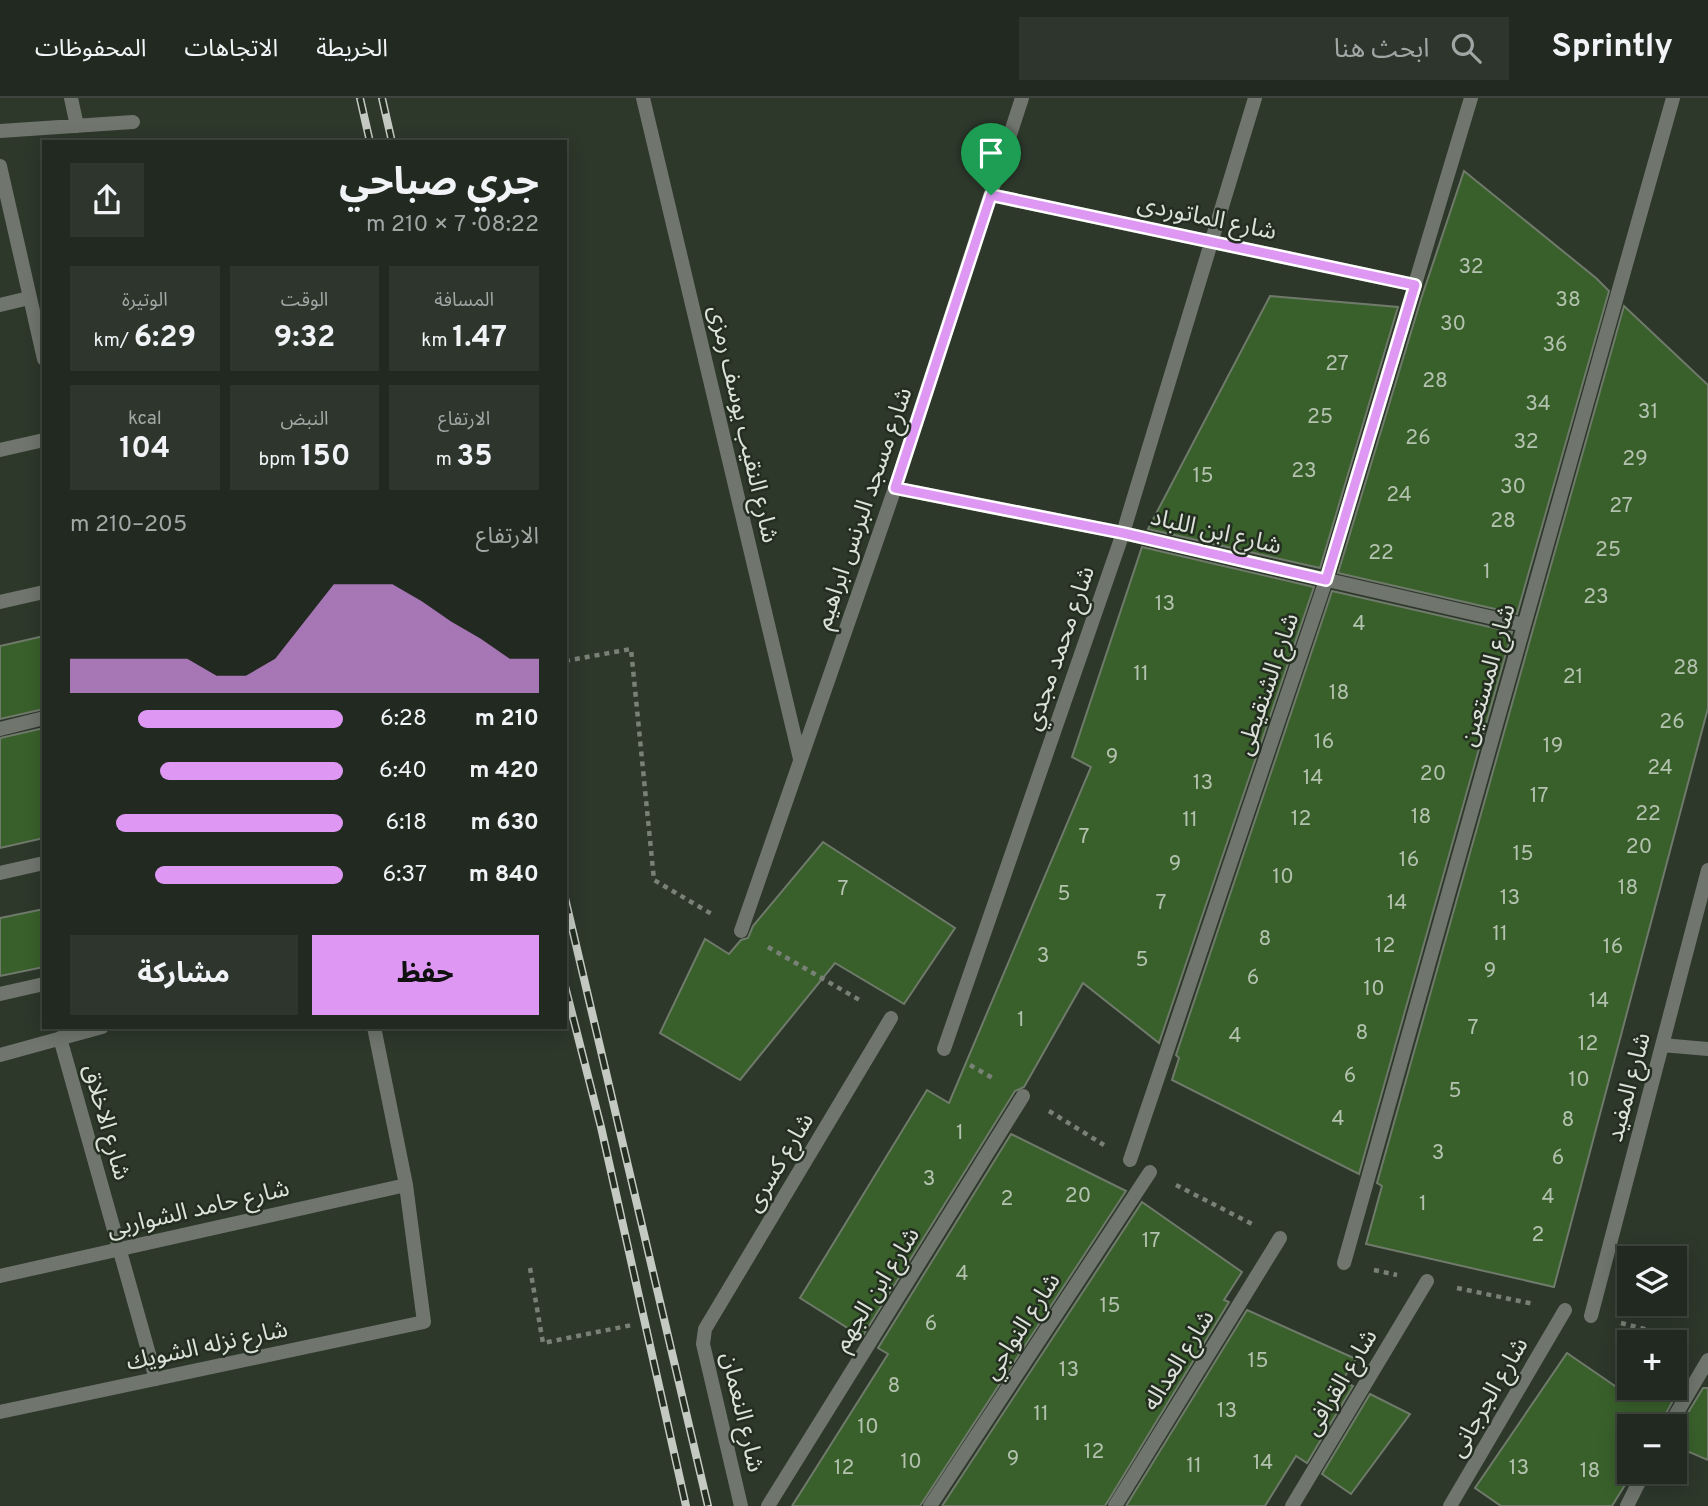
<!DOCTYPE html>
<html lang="ar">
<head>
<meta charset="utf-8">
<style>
	:root { --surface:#222920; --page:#2e352d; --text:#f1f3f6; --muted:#a2a6a5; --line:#3f453e; --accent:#de98f3 }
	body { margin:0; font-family:Overpass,"Noto Sans Arabic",sans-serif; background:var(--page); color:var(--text); direction:rtl; height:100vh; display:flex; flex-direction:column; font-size:26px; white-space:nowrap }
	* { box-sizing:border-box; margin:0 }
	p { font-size:23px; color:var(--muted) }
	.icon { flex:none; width:38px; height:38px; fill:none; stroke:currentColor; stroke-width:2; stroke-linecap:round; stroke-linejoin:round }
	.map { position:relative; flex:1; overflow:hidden; direction:ltr }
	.details { position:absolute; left:42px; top:42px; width:525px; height:889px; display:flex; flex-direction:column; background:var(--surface); border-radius:0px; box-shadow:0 4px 18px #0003,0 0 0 2px var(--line); direction:rtl }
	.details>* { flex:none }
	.fabs { position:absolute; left:1617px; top:1148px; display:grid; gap:14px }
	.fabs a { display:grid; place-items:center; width:70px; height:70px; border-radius:0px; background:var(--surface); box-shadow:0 4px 18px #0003,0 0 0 2px var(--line); font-size:35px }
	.pin { position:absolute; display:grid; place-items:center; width:60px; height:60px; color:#fff; margin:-72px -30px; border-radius:50% 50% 50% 0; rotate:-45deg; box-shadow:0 0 7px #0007 }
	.pin .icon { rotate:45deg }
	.round { display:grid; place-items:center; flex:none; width:74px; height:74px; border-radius:0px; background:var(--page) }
	.headline { display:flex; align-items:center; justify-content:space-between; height:119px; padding:0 28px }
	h1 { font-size:38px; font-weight:700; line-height:52px }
	.metrics { display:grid; grid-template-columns:repeat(3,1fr); gap:10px; height:119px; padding:7px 28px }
	.metrics div { display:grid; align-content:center; border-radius:0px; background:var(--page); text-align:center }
	.metrics b { font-size:30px; font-weight:700 }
	.metrics small { font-size:19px; font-weight:400 }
	.metrics p { font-size:19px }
	.chart { height:196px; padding:14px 28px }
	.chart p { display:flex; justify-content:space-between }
	.chart svg { width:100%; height:126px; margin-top:7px; fill:var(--accent); opacity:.7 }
	.button { display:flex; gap:14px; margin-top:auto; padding:14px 28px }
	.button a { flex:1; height:80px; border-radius:0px; background:var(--accent); color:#111; font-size:28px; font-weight:700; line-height:80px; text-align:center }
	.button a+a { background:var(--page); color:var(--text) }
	ul { padding:0 28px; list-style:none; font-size:23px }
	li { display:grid; grid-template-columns:112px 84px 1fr; align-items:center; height:52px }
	li i { height:18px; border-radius:9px; background:var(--accent) }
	header { display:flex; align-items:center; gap:42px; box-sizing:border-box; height:98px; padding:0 35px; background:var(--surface); border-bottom:2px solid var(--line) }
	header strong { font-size:33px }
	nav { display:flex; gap:38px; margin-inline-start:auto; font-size:24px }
	.search { width:490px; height:63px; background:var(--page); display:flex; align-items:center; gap:18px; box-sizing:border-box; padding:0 24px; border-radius:0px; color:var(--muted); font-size:26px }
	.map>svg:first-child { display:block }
	.building { fill:#39602b; stroke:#6f7a6b; stroke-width:2 }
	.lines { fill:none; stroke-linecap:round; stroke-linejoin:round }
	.path { stroke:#798177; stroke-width:4.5; stroke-dasharray:5 5; stroke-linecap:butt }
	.street { stroke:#70756e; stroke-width:14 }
	.rail-casing { stroke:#c4cac2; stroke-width:8 }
	.rail { stroke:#232d20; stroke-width:5; stroke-dasharray:16; stroke-linecap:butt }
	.route-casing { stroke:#fff; stroke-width:14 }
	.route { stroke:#de98f3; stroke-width:9 }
	.labels { text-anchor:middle; stroke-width:5; stroke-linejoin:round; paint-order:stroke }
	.number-label { font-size:21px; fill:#b3c2ae }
	.street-label { font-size:24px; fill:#dce2da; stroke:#232d20 }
</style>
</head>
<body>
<header>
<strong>Sprintly</strong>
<div class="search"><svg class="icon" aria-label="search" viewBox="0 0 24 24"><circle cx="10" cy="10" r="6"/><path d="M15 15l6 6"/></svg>ابحث هنا</div>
<nav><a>الخريطة</a><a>الاتجاهات</a><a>المحفوظات</a></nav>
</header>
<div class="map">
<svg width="1708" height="1408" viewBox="0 0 1708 1408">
	<rect width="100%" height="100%" fill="#2d372a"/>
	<!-- building -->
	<path class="building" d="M1464,73L1596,180L1609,193L1517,516L1338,475L1421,201Z
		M1270,198L1398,209L1320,470L1148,431Z
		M1624,208L1708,287V610L1554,1189L1366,1146L1382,1088L1377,1085Z
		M1142,449L1314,489L1159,945L1083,885L1024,989L1015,993L862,1239L800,1200L927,992L949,1005L1091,669L1072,659Z
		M1332,493L1512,534L1359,1076L1172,982L1179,960L1176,957Z
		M44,538V611L0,621V548Z
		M44,630V740L0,750V640Z
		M823,744L955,830L904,906L835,865L740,982L660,935L705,841L729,856L741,842L748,840L753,828Z
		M44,811V869L0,878V820Z
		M1011,1036L1126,1093L920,1408H792L888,1256L878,1250Z
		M1142,1104L1242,1174L1224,1202L1229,1204L1105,1408H942Z
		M1247,1212L1356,1261L1342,1283L1353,1288L1307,1365L1296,1358L1265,1408H1126Z
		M1567,1255L1618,1290H1680L1659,1328H1629V1374H1633L1612,1408H1501L1475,1390Z
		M1703,1290H1708V1362L1675,1348V1336Z
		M1370,1296L1410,1316L1351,1396L1322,1376Z"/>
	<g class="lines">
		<!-- path -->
		<path class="path" d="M565,563L631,551L654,782L715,818
			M768,849L863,904
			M970,967L996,982
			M1049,1013L1104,1047
			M1176,1087L1252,1126
			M530,1170L543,1245L632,1227
			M1374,1172L1397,1177
			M1457,1190L1534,1206
			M1621,1225L1683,1241"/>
		<!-- street -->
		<path class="street" d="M71,0L77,28
			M643,0L800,661
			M0,33L133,24
			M0,68L44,261
			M991,97L1415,187
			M0,207L29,200
			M0,352L44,342
			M895,390L1123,435L1524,527
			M0,504L44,494
			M0,631L44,620
			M0,775L44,765
			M741,833L895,390L1022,0
			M0,896L44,886
			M60,940L156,1281
			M1662,947L1708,951
			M944,951L1123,435L1255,0
			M0,957L102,929
			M1130,1062L1326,482L1471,0
			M1344,1165L1673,0
			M0,1178L406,1087
			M1591,1218L1708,772
			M0,1314L424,1224L406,1087L374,929
			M1669,1328L1708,1262
			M741,1408L703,1246L705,1231L891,920
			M768,1408L1023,998
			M930,1408L1150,1074
			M1115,1408L1280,1140
			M1292,1408L1427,1183
			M1450,1408L1565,1212
			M1627,1408L1644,1374"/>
		<!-- rail casing -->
		<g class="rail-casing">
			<path id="rail" d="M360,0L370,44
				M382,0L392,44
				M565,800L708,1408
				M565,888L601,1029L686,1408"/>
		</g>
		<!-- rail -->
		<use href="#rail" class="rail"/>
	</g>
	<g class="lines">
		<!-- route casing -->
		<g class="route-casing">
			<path id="route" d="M991,97L1415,187L1326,482L1123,435L895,390Z"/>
		</g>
		<!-- route -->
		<use href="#route" class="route"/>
	</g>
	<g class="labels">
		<!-- number labels -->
		<g class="number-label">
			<text x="1471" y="175">32</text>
			<text x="1568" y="208">38</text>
			<text x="1453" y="232">30</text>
			<text x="1555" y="253">36</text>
			<text x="1337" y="272">27</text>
			<text x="1435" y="289">28</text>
			<text x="1538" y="312">34</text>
			<text x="1648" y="320">31</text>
			<text x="1320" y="325">25</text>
			<text x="1418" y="346">26</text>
			<text x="1526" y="350">32</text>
			<text x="1635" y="367">29</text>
			<text x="1304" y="379">23</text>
			<text x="1203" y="384">15</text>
			<text x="1513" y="395">30</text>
			<text x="1399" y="403">24</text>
			<text x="1621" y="414">27</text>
			<text x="1503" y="429">28</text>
			<text x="1608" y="458">25</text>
			<text x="1381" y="461">22</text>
			<text x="1487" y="480">1</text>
			<text x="1596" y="505">23</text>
			<text x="1165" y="512">13</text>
			<text x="1359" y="532">4</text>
			<text x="1686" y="576">28</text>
			<text x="1141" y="582">11</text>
			<text x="1573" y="585">21</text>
			<text x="1339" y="601">18</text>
			<text x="1672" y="630">26</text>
			<text x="1324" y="650">16</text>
			<text x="1553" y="654">19</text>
			<text x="1112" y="665">9</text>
			<text x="1660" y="676">24</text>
			<text x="1433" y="682">20</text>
			<text x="1313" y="686">14</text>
			<text x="1203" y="691">13</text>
			<text x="1539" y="704">17</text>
			<text x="1648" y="722">22</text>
			<text x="1421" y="725">18</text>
			<text x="1301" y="727">12</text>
			<text x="1190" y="728">11</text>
			<text x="1084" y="745">7</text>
			<text x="1639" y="755">20</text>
			<text x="1523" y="762">15</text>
			<text x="1409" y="768">16</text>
			<text x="1175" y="772">9</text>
			<text x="1283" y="785">10</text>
			<text x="1628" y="796">18</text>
			<text x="843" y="797">7</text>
			<text x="1064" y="802">5</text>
			<text x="1510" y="806">13</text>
			<text x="1161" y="811">7</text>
			<text x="1397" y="811">14</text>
			<text x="1500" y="842">11</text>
			<text x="1265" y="847">8</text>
			<text x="1385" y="854">12</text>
			<text x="1613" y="855">16</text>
			<text x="1043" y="864">3</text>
			<text x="1142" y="868">5</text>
			<text x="1490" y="879">9</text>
			<text x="1253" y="886">6</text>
			<text x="1374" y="897">10</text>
			<text x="1599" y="909">14</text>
			<text x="1021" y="928">1</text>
			<text x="1473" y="936">7</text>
			<text x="1362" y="941">8</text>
			<text x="1235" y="944">4</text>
			<text x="1588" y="952">12</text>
			<text x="1350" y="984">6</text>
			<text x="1579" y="988">10</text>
			<text x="1455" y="999">5</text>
			<text x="1338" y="1027">4</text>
			<text x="1568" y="1028">8</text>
			<text x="960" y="1041">1</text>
			<text x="1438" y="1061">3</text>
			<text x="1558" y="1066">6</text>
			<text x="929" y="1087">3</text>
			<text x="1078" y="1104">20</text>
			<text x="1548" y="1105">4</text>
			<text x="1007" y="1107">2</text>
			<text x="1423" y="1112">1</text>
			<text x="1538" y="1143">2</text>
			<text x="1151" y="1149">17</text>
			<text x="962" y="1182">4</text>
			<text x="1110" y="1214">15</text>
			<text x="931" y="1232">6</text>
			<text x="1258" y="1269">15</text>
			<text x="1069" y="1278">13</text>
			<text x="894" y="1294">8</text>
			<text x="1227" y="1319">13</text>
			<text x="1041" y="1322">11</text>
			<text x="868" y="1335">10</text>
			<text x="1094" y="1360">12</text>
			<text x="1013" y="1367">9</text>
			<text x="911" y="1370">10</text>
			<text x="1263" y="1371">14</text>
			<text x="1194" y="1374">11</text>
			<text x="844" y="1376">12</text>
			<text x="1519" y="1376">13</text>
			<text x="1590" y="1379">18</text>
		</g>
		<!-- street labels -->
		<g class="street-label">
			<text transform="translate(1207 119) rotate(12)" y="8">شارع الماتوردى</text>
			<text transform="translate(744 326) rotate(77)" y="8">شارع النقيب يوسف رمزى</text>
			<text transform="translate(863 410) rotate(-71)" y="8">شارع مسجد البرنس ابراهيم</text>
			<text transform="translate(1216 433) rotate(13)" y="8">شارع ابن اللباد</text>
			<text transform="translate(1059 550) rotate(-71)" y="8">شارع محمد مجدي</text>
			<text transform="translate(1487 577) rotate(-74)" y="8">شارع المستعين</text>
			<text transform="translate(1267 586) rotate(-71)" y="8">شارع الشنقيطى</text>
			<text transform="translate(1628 989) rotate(-75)" y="8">شارع المفيد</text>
			<text transform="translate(107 1024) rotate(74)" y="8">شارع الاخلاق</text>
			<text transform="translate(779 1064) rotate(-59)" y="8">شارع كسرى</text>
			<text transform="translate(198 1110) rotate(-13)" y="8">شارع حامد الشواربى</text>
			<text transform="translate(876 1191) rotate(-58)" y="8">شارع ابن الجهم</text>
			<text transform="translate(1021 1228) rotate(-57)" y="8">شارع النواجي</text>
			<text transform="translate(207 1247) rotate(-12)" y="8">شارع نزله الشويك</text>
			<text transform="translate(1178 1262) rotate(-58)" y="8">شارع العداله</text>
			<text transform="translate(1340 1284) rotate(-59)" y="8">شارع القرافى</text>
			<text transform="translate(1488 1299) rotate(-60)" y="8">شارع الجرجانى</text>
			<text transform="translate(743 1314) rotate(77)" y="8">شارع النعمان</text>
		</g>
	</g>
</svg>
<div class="fabs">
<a><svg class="icon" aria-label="layers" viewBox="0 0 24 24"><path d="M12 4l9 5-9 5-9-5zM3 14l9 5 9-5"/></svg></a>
<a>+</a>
<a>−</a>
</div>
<div class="pin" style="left:991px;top:97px;background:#1e9e55"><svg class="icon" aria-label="arrive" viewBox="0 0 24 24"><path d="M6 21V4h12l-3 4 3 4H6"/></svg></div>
<section class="details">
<div class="headline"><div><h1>جري صباحي</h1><p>08:22 · 7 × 210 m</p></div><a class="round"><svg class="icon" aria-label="share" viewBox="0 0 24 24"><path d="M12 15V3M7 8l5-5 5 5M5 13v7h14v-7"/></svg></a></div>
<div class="metrics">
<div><p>المسافة</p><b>1.47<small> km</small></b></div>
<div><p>الوقت</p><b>9:32</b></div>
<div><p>الوتيرة</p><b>6:29<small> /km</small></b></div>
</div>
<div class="metrics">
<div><p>الارتفاع</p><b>35<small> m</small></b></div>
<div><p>النبض</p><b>150<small> bpm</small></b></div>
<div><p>kcal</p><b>104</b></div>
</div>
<div class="chart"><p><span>الارتفاع</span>205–210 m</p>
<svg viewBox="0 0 160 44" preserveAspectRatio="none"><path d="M0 44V32L10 32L20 32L30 32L40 32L50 38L60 38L70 32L80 19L90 6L100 6L110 6L120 12L130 19L140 25L150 32L160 32V44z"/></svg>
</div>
<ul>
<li><b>210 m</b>6:28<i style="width:75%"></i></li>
<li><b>420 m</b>6:40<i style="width:67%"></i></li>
<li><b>630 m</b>6:18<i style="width:83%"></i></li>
<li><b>840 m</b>6:37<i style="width:69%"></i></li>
</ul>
<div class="button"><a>حفظ</a><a>مشاركة</a></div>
</section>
</div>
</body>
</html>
